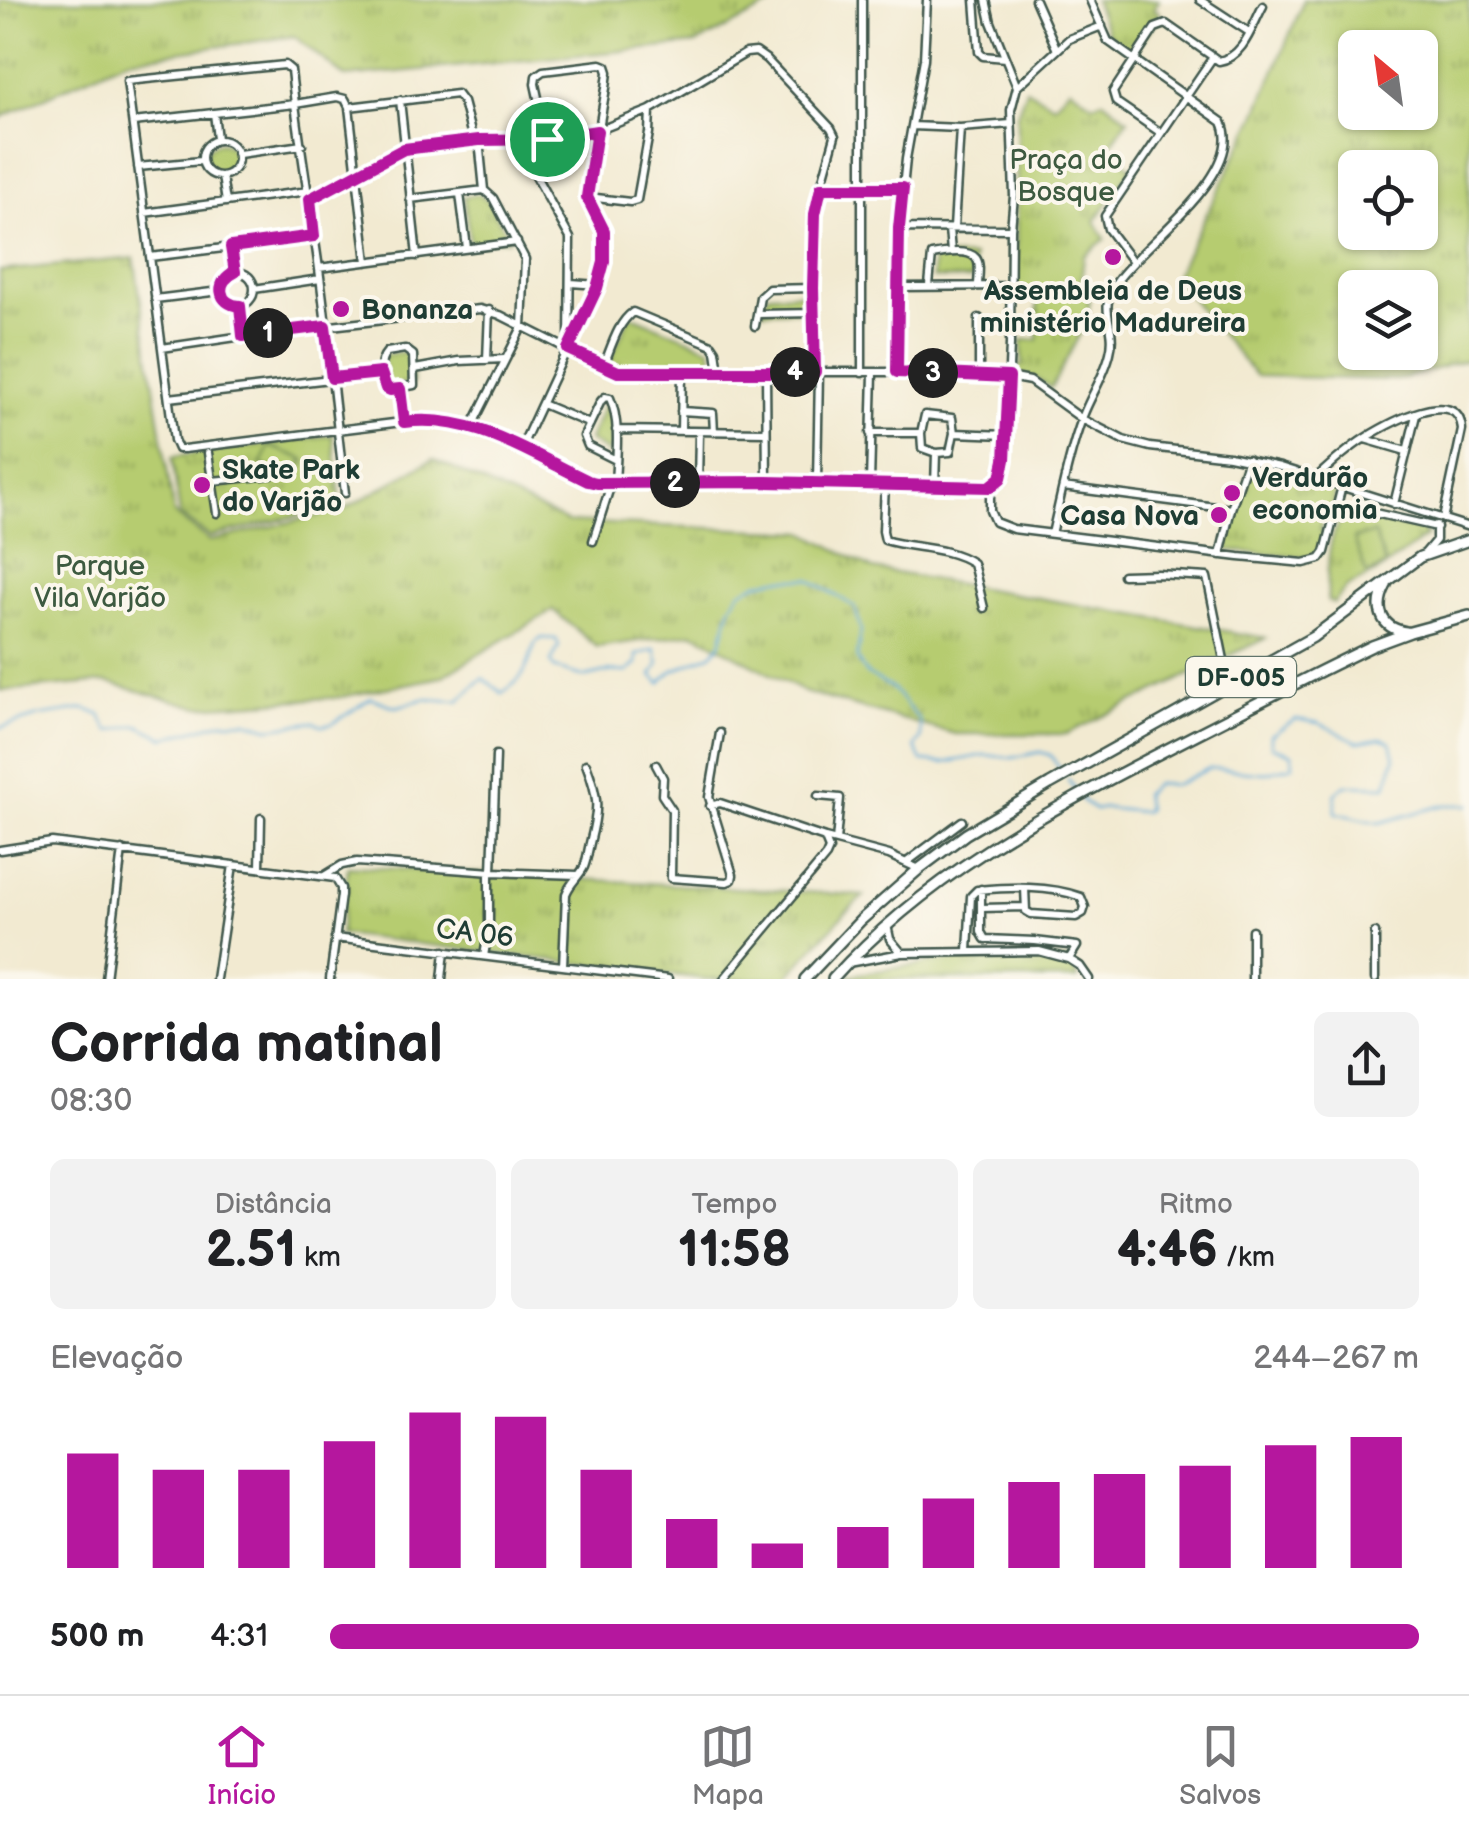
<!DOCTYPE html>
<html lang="pt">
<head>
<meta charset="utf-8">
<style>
	:root { --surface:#fff; --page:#f2f2f2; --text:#202124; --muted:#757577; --line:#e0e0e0; --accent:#b5179e }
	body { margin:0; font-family:"Balsamiq Sans",sans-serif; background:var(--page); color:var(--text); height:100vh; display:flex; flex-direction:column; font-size:38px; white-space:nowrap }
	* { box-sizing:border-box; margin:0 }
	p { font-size:32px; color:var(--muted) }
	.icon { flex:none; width:55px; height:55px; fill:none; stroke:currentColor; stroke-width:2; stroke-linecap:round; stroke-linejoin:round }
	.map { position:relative; height:979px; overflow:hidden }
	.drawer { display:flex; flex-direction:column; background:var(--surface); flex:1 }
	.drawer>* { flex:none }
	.needle { width:65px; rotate:331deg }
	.buttons { position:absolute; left:1338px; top:30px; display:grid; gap:20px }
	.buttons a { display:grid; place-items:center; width:100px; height:100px; border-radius:15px; background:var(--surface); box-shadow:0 2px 8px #0004; font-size:50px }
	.pin { position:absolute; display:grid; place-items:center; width:85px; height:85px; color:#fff; margin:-42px; border:5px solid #fff; border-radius:50%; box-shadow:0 2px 10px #0007 }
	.km { position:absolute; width:50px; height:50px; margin:-25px; border-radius:50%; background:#222; color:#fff; font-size:28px; line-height:50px; text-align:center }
	.round { display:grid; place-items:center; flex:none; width:105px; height:105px; border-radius:15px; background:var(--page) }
	.overview { display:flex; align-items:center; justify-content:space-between; height:170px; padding:0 50px }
	h1 { font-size:55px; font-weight:700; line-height:75px }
	.metrics { display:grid; grid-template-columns:repeat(3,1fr); gap:15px; height:170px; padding:10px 50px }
	.metrics div { display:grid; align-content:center; border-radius:15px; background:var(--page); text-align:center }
	.metrics b { font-size:50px; font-weight:700 }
	.metrics small { font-size:28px; font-weight:400 }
	.metrics p { font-size:28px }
	.chart { height:280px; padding:20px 50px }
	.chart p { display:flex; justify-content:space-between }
	.chart svg { width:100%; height:180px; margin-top:10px; stroke:var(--accent); stroke-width:6 }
	ul { padding:0 50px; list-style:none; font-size:32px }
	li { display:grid; grid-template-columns:160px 120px 1fr; align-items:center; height:75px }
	li i { height:25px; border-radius:12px; background:var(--accent) }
	.tabs { display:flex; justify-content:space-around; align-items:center; height:140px; border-top:2px solid var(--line); background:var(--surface); font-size:28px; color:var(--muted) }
	.tabs a { display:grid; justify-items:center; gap:5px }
	.tabs .selected { color:var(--accent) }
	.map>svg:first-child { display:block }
	.grass { fill:url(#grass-tufts); stroke:#6a8452; stroke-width:2.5; fill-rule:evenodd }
	.garden { fill:#b6cc70; stroke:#6a8452; stroke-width:2.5 }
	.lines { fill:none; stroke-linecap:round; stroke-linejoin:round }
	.stream { stroke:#5da9d6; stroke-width:2.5 }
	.minor-casing { stroke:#3f574c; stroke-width:11 }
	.major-casing { stroke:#3f574c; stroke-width:14 }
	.minor { stroke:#fff; stroke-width:6 }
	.major { stroke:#fff; stroke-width:9 }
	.route-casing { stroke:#fff; stroke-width:20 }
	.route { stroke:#b5179e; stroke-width:12 }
	.poi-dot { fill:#b5179e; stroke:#fbf7ec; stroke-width:4 }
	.labels { text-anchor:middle; stroke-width:8; stroke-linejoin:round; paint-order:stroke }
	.shield { fill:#fbf7ec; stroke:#61756b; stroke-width:2.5 }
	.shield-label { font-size:25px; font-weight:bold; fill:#1f3d34 }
	.park-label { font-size:28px; fill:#3d5a40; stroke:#fbf7ec }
	.poi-label { font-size:28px; font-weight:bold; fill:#1f3d34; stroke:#fbf7ec; text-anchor:start }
	.street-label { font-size:28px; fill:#1f3d34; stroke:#fbf7ec }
</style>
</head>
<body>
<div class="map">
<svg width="1469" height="979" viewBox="0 0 1469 979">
	<defs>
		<pattern id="grass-tufts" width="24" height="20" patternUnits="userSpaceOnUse" patternTransform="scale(2.5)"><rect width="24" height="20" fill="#b6cc70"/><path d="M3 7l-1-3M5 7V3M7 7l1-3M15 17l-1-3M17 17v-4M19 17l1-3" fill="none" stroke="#93a75d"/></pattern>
	</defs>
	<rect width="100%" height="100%" fill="#fbf7ec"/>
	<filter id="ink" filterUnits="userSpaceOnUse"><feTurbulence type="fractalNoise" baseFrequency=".01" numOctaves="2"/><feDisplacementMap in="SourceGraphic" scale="20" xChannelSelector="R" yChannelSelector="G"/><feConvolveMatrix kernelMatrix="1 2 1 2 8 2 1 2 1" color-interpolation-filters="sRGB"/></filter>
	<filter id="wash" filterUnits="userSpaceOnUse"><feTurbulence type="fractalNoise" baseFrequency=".0048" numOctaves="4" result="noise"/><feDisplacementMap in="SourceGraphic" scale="40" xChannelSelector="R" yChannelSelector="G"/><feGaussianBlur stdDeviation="2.25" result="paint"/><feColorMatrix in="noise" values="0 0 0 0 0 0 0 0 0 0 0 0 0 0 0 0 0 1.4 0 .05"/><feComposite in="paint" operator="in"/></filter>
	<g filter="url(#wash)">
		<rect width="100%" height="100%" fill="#f2ead1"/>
		<!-- grass -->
		<path class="grass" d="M0,0H781L696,44L345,77L294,36L127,59L0,118Z
			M1094,0H1159L1154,8L1160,14L1135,51L1131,52L1108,34Z
			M1304,0H1469V359L1397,380L1256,376L1174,278L1254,120ZM1355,48H1420V112H1355ZM1355,168H1420V232H1355ZM1355,288H1420V352H1355Z
			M1070,88L1093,104L1103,100L1128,119L1108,149L1132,168L1095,221L1105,239L1084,256L1080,290L1089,300L1088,319L1051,388L1033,377L1015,374V367L1022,366V340H1038L1037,290L1016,289L1017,114L1026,89L1054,105Z
			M205 158a15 15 0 1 1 30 0a15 15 0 1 1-30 0Z
			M478,194L488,200L509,239L470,243L464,197Z
			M933,256L973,257L972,279L933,278Z
			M134,258L174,514L210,541L345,509L433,459L567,522L804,532L873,569L1266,638L1066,734H955L804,692L694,633L597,647L553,610L441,677L341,697L197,707L106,682L0,691V271Z
			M808,293V310L762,311L768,294Z
			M630,315L711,348L713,368L615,367L609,363Z
			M409,352L413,383L387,387L383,355Z
			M605,403L612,406V442L609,454L589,440Z
			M333,435L341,505L210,537L180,515L172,457Z
			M1253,466L1333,489L1335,492L1334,506L1326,508L1320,530L1327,535C1322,547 1320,555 1307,558L1227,550L1249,469Z
			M1357,516L1423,530L1427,536L1379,571L1347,587L1334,603L1328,601C1327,582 1326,535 1342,521C1346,518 1352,517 1357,516Z
			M348,866L839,894L864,896L847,911L785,979H707L340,934Z
			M985,959H1069L1078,979H848L851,975L941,961Z"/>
		<!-- garden -->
		<path class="garden" d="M269,446L304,459L297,478L262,465Z
			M1374,533L1386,565L1367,575L1354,539Z"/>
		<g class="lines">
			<!-- stream -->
			<path class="stream" d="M0,728L39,716L85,709L100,715L109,731L138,725L165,738L222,722L246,721L269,728L314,722L322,726L332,724L371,698L396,707L424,699L458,701L483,678L502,693C525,678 527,669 535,643L542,638L556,639L559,646L551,662L554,668L586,677L611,671L627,672L637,664V655L655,649L659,664L652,675L660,683L672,671L712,654L721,643L731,606L740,592L757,583L778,579H809L855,607L861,630L857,657L861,666L867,674L892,688L920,721L921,738L915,747L922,761L943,763L985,755L1012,758L1040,752L1050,755L1064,774
				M1068,780L1084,802L1095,810L1105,808L1142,812L1147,810L1144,794L1156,784L1174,785L1210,768L1265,773L1293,766L1292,754L1271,746V735L1296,719L1319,723L1358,742L1381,738L1391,742L1395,758L1386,786L1345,785L1335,794L1336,813L1379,823L1444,805H1469"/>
		</g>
	</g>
	<g filter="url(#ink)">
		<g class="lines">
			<!-- minor casing -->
			<g class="minor-casing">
				<path id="minor" d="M862,0C862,124 863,248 862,373
					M975,0L979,52L983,56L1005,58
					M986,0L991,22L1017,87
					M1035,0L1057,50
					M1200,0L1249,32
					M1017,87L1069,39L1102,26
					M400,100L417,256
					M349,107L457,94L463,102L473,140
					M349,107L367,262
					M214,113L217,139
					M133,122L295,104L337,97L345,99L349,107
					M912,126L960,128L1011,124
					M1161,133L1116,102L1113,92L1155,28L1166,24L1219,61C1244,57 1252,26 1263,6
					M547,139L535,84L536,76L543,71L601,64L606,66L608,72L606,88L587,197
					M202 158a18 18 0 1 1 36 0a18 18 0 1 1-36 0Z
					M479,140L484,190
					M516,140L570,238L569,343
					M239,154L302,145
					M138,167L201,161
					M222,176L226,202
					M821,188H903
					M460,194L467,248
					M588,197L630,202L637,200L649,133L650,110
					M309,199L404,149L479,140L547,139L597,131L650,110L746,53L756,52L766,59L831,128L835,136L815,208L813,288L815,372
					M410,199L484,190
					M144,213L308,191
					M899,228L1011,229
					M954,228L960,128
					M949,229L951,252
					M231,247L235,272
					M150,257L314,237
					M1132,261L1108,229L1105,216L1213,57
					M319,268L517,242
					M220 289a17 17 0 1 1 34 0a17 17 0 1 1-34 0Z
					M571,283L598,285
					M929,285L932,255C942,253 968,248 976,258C981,264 978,278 978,285
					M899,287L1010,286
					M254,289L320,279
					M155,299L220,291
					M240,306L243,336
					M757,314L760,297L769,289L813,288
					M979,318V375
					M755,326L757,314L814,313
					M162,348L243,336L480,309L500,315L603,367L618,372H897L1009,377L1030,381L1082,419L1123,440L1150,447L1229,456L1280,467L1469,527
					M405,349L413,355L414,385L387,390C380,380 378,362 387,352Z
					M487,360L489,310
					M603,367C611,349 617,323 633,312L712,345L716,351L719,372
					M415,369L459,361L504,359
					M897,372L899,228L906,159L924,59L927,0
					M766,373L767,482
					M400,389L404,422
					M169,398L381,373
					M542,404L590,424
					M681,411L713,413L714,432
					M925,415L952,418L954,433L950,452L936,453L922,448L921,433Z
					M472,426L522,327L525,259L493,198L484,190
					M616,430L766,432
					M681,431L682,372
					M870,433H921
					M954,433L1006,435
					M1365,439L1406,451
					M521,448L601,276C608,242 604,227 587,197
					M208,453L217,513
					M1317,477C1332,463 1348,449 1365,438C1386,425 1459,383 1462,430L1443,519
					M212,481L271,475
					M817,482L819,372
					M698,483L699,432
					M870,483L873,373
					M885,483L883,531L885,540C913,549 947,546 973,563L984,608
					M615,484C616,457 621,423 610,398L605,397L601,401L584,436L588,446L616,460
					M935,486L936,453
					M990,487V511L995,522L1013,529L1239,557L1304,563L1320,559L1325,552L1342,486
					M1063,487L1231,509
					M345,493C336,418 329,343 319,269C310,203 298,137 291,70L285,65L127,81L174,440L178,449H184L426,419L472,426L588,481L597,483L817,482L990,487L1004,475L1005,460L1010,344L1011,229L1014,196L1011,110L1017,87
					M1394,504L1416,415
					M1337,514L1357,509L1437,527
					M1052,534C1061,495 1069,454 1083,416C1091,395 1105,375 1110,353C1118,324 1095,311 1118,280C1144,243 1246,173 1222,122L1108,41L1090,0
					M593,541L611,484
					M1425,553L1436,540V525
					M1220,555L1231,509L1248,459
					M1123,575L1158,574L1207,577L1229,684
					M656,765L663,778L662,795L672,810L671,878L727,882L732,880L733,875L709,797L720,733
					M818,796L840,798L836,841
					M710,806L720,803L825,838L889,855L919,869
					M0,850L52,842L335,878L341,888V895L330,979
					M907,862L962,821
					M260,868L261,818
					M492,872L496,755
					M324,876L342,865L357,862L492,872L578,875
					M981,889V932L985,939L1035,941L1077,946L1069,959
					M982,908L1025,907
					M887,925L890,939L901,952
					M1252,930V979
					M335,938L668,979
					M968,951L971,896L977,890C1010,887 1049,885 1081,897L1085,907L1083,913L1076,917L1031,914L1026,911L1025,888
					M484,956L489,927V872
					M848,963L902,953L1039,951L1069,959L1080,966L1089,979
					M563,966L566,894C570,883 579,877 584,867C587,860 588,851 590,843C599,808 599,798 586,764
					M106,979L122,850
					M216,979L233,865
					M442,979L445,951
					M724,979L826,856L829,849L825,839
					M1375,979V933"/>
			</g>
			<!-- major casing -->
			<g class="major-casing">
				<path id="major" d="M1386,585C1374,607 1380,628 1406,632
					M805,979L861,920L919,869L966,834L1050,784L1313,637L1420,557L1469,540
					M833,979C924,877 1042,814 1162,752C1232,716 1301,680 1372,646L1410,632L1469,616"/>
			</g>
			<!-- minor -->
			<use href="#minor" class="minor"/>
			<!-- major -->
			<use href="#major" class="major"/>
		</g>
	</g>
	<g class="lines" filter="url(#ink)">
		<!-- route casing -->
		<g class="route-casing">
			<path id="route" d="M597,131L587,197L604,231V262L597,288L568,349L618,372H815L813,288L815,214L821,188H903L899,228L897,372L1009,377L1005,460L1001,478L990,487L766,482L597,483L588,481C529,453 472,413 404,422L400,389L390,390L386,388L381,373L332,378L325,326L243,336L240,306C217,304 215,281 235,272L231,247L314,236L310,199L404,149L479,140L547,139Z"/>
		</g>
		<!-- route -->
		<use href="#route" class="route"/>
	</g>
	<!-- markers -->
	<g class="poi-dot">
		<circle cx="1113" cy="257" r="10"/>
		<circle cx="341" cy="309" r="10"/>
		<circle cx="202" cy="485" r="10"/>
		<circle cx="1232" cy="493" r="10"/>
		<circle cx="1219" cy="515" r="10"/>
	</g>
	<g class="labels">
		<!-- shield labels -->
		<rect class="shield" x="1186" y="657" width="110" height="40" rx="8"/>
		<g class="shield-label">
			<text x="1241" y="686">DF-005</text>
		</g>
		<!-- park labels -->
		<g class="park-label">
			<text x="1066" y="169">Praça do<tspan x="1066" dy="32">Bosque</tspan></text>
			<text x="100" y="575">Parque<tspan x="100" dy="32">Vila Varjão</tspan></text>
		</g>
		<!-- poi labels -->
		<g class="poi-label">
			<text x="1113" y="300" text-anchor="middle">Assembleia de Deus<tspan x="1113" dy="32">ministério Madureira</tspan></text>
			<text x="361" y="319">Bonanza</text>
			<text x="222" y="479">Skate Park<tspan x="222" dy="32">do Varjão</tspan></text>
			<text x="1252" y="487">Verdurão<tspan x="1252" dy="32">economia</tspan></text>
			<text x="1199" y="525" text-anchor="end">Casa Nova</text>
		</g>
		<!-- street labels -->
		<g class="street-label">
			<text transform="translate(475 932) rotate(7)" y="10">CA 06</text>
		</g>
	</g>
</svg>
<div class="buttons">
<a><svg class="needle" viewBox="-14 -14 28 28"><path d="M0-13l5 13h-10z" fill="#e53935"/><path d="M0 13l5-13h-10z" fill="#757577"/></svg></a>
<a><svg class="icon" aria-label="locate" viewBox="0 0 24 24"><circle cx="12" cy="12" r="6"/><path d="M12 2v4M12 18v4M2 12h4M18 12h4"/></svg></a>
<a><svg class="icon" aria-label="layers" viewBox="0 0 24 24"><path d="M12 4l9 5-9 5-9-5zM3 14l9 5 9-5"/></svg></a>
</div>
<div class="pin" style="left:547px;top:139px;background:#1e9e55"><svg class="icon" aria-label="arrive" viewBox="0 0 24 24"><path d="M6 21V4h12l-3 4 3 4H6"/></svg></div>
<b class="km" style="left:268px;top:333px">1</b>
<b class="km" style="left:675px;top:483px">2</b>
<b class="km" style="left:933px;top:373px">3</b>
<b class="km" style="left:795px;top:372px">4</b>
</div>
<section class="drawer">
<div class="overview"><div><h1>Corrida matinal</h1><p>08:30</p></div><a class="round"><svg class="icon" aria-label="share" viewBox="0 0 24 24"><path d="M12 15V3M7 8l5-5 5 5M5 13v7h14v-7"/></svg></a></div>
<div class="metrics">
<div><p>Distância</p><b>2.51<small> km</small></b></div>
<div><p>Tempo</p><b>11:58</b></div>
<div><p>Ritmo</p><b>4:46<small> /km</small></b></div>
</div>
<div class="chart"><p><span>Elevação</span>244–267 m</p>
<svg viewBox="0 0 160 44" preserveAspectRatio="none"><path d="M5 44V16M15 44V20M25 44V20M35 44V13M45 44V6M55 44V7M65 44V20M75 44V32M85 44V38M95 44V34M105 44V27M115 44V23M125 44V21M135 44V19M145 44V14M155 44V12"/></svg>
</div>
<ul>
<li><b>500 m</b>4:31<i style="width:100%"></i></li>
</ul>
</section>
<nav class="tabs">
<a class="selected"><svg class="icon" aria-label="home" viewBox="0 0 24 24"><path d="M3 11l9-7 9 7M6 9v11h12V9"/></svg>Início</a>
<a><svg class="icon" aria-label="map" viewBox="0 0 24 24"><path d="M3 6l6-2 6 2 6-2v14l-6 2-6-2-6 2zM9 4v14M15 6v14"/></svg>Mapa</a>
<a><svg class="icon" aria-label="saved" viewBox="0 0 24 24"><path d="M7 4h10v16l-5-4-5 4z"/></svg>Salvos</a>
</nav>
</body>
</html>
